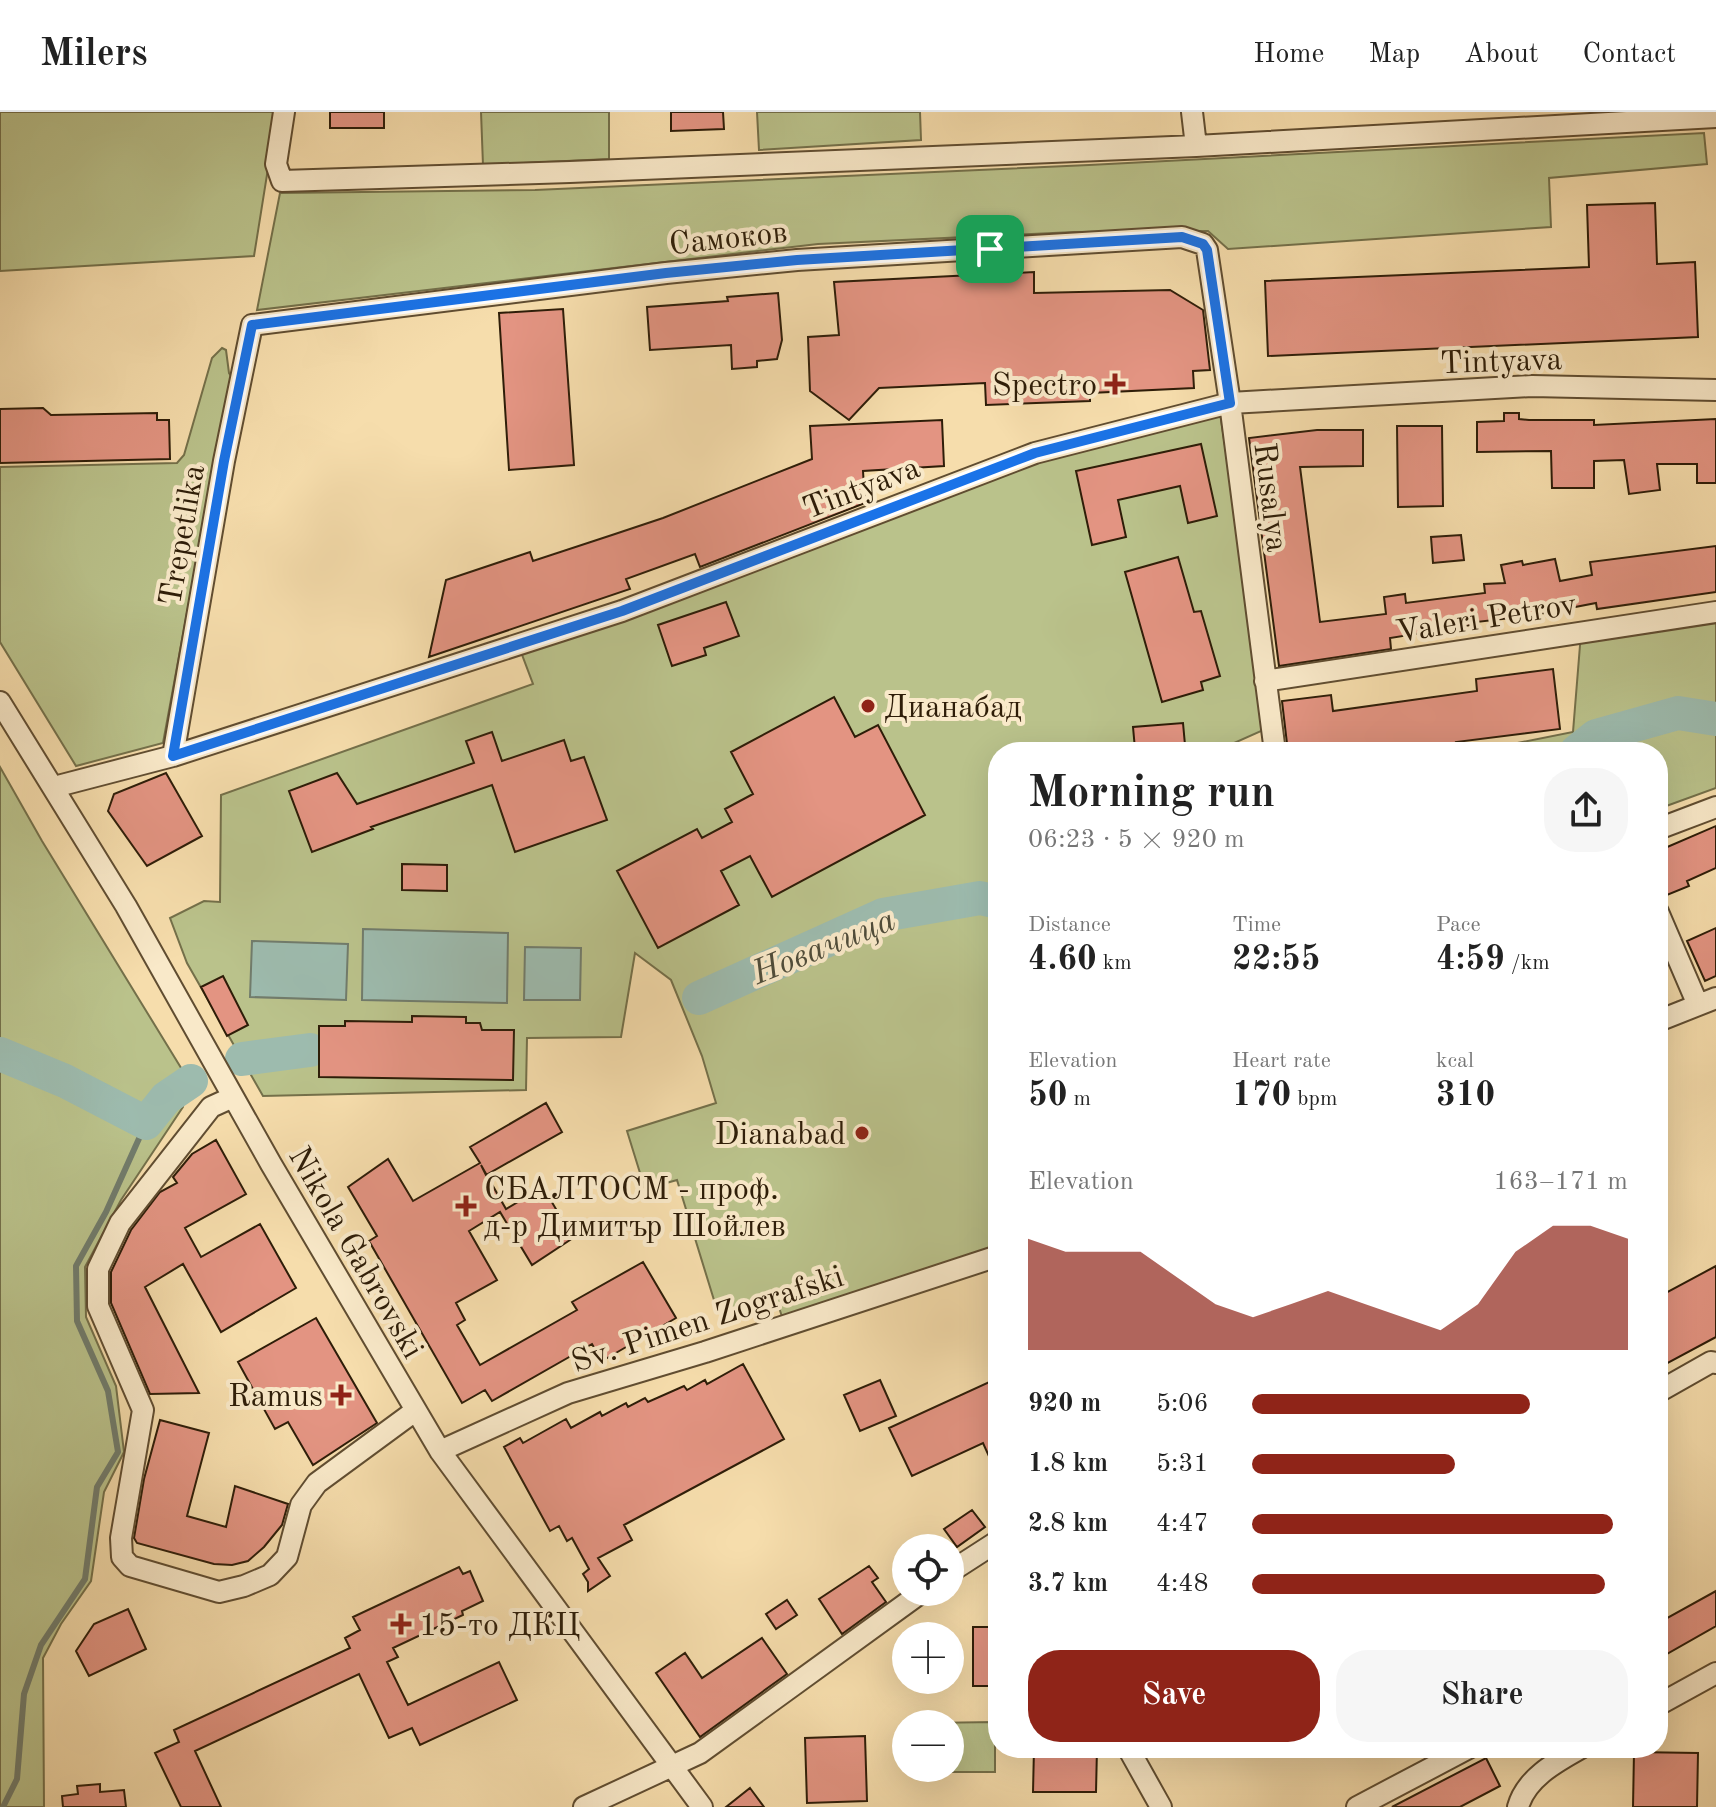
<!DOCTYPE html>
<html lang="en">
<head>
<meta charset="utf-8">
<style>
	:root { --surface:#fff; --page:#f6f6f6; --text:#222; --muted:#767676; --line:#e0e0e0; --accent:#8f2418 }
	body { margin:0; font-family:"Old Standard TT",serif; background:var(--page); color:var(--text); height:100vh; display:flex; flex-direction:column; font-size:30px; white-space:nowrap }
	* { box-sizing:border-box; margin:0 }
	p { font-size:26px; color:var(--muted) }
	.icon { flex:none; width:44px; height:44px; fill:none; stroke:currentColor; stroke-width:2; stroke-linecap:round; stroke-linejoin:round }
	.map { position:relative; flex:1; overflow:hidden }
	.drawer { position:absolute; left:988px; top:630px; width:680px; height:1016px; display:flex; flex-direction:column; background:var(--surface); border-radius:32px; box-shadow:0 8px 32px #0002 }
	.drawer>* { flex:none }
	.buttons { position:absolute; left:892px; top:1422px; display:grid; gap:16px }
	.buttons a { display:grid; place-items:center; width:72px; height:72px; border-radius:50%; background:var(--surface); box-shadow:0 8px 32px #0002; font-size:40px }
	.pin { position:absolute; display:grid; place-items:center; width:68px; height:68px; color:#fff; margin:-34px; border-radius:16px; box-shadow:0 4px 12px #0006 }
	.round { display:grid; place-items:center; flex:none; width:84px; height:84px; border-radius:32px; background:var(--page) }
	.head { display:flex; align-items:center; justify-content:space-between; height:136px; padding:0 40px }
	h1 { font-size:44px; font-weight:600; line-height:60px }
	.figures { display:grid; grid-template-columns:repeat(3,1fr); gap:12px; height:136px; padding:8px 40px }
	.figures div { display:grid; align-content:center }
	.figures b { font-size:34px; font-weight:600 }
	.figures small { font-size:22px; font-weight:400 }
	.figures p { font-size:22px }
	.chart { height:224px; padding:16px 40px }
	.chart p { display:flex; justify-content:space-between }
	.chart svg { width:100%; height:144px; margin-top:8px; fill:var(--accent); opacity:.7 }
	.primary-button { display:flex; gap:16px; margin-top:auto; padding:16px 40px }
	.primary-button a { flex:1; height:92px; border-radius:32px; background:var(--accent); color:#fff; font-size:32px; font-weight:600; line-height:92px; text-align:center }
	.primary-button a+a { background:var(--page); color:var(--text) }
	ul { padding:0 40px; list-style:none; font-size:26px }
	li { display:grid; grid-template-columns:128px 96px 1fr; align-items:center; height:60px }
	li i { height:20px; border-radius:10px; background:var(--accent) }
	header { display:flex; align-items:center; gap:48px; box-sizing:border-box; height:112px; padding:0 40px; background:var(--surface); border-bottom:2px solid var(--line) }
	header strong { font-size:38px }
	nav { display:flex; gap:44px; margin-inline-start:auto; font-size:28px }
	.map>svg:first-child { display:block }
	.green { fill:#bac28b; stroke:#74704a; stroke-width:2 }
	.water { fill:#9dbbae; stroke:#717c6c; stroke-width:2 }
	.lines { fill:none; stroke-linecap:round; stroke-linejoin:round }
	.stream { stroke:#717c6c; stroke-width:6 }
	.river { stroke:#9dbbae; stroke-width:34 }
	.building { fill:#e39482; stroke:#2e1d08; stroke-width:2 }
	.minor-casing { stroke:#604d31; stroke-width:24 }
	.minor { stroke:#f9e9c9; stroke-width:20 }
	.route-casing { stroke:#fff; stroke-width:16 }
	.route { stroke:#1a73e8; stroke-width:10 }
	.poi-dot { fill:#8f2418; stroke:#f9e9c9; stroke-width:3 }
	.labels { text-anchor:middle; stroke-width:8; stroke-linejoin:round; paint-order:stroke }
	.street-label { font-size:32px; fill:#2e1d08; stroke:#f9e9c9 }
	.poi-label { font-size:32px; fill:#2e1d08; stroke:#f9e9c9; text-anchor:end }
	.water-label { font-size:34px; font-style:italic; fill:#4f4c3a; stroke:#f9e9c9 }
</style>
</head>
<body>
<header>
<strong>Milers</strong>
<nav><a>Home</a><a>Map</a><a>About</a><a>Contact</a></nav>
</header>
<div class="map">
<svg width="1716" height="1695" viewBox="0 0 1716 1695">
	<rect width="100%" height="100%" fill="#f6ddac"/>
	<filter id="stains"><feTurbulence type="fractalNoise" baseFrequency=".0025" numOctaves="4"/><feColorMatrix values="0 0 0 0 .2 0 0 0 0 .09 0 0 0 0 .02 0 0 0 .5 -.17"/></filter>
	<radialGradient id="worn" r=".72"><stop offset=".6" stop-color="#630" stop-opacity="0"/><stop offset="1" stop-color="#630" stop-opacity=".3"/></radialGradient>
	<!-- green -->
	<path class="green" d="M0,0H277L254,144L0,159Z
		M481,0H609V47L483,53Z
		M757,0H920L921,28L759,38Z
		M1704,21L1707,52L1549,66L1551,115L1228,137L1208,119L1074,120L818,132L257,198L280,81L535,78L1089,53Z
		M222,236L226,238L229,261L234,268L215,349L163,631L76,654L0,530V355L177,351L184,343L212,246Z
		M1220,301L1268,616L1214,640H998V1144L785,1214L775,1183L718,1201L677,1068L645,1077L627,1019L716,991L702,944L671,868L635,841L621,925L527,926L526,978L263,984L187,851L170,806L204,789L220,790L221,683L533,572L518,532L1035,341Z
		M1716,500V676L1658,697V640H1472L1573,620L1581,521Z
		M0,655L42,729L186,964L183,995L121,1088L85,1155L86,1205L116,1274L124,1340L104,1380L91,1469L61,1512L43,1546L44,1695H0Z
		M995,1610V1660H927V1656H950V1612L927,1611Z"/>
	<!-- water -->
	<path class="water" d="M363,817L508,821L507,891L362,888Z
		M252,829L348,832L346,888L250,885Z
		M525,835L581,836L580,888H524Z"/>
	<g class="lines">
		<!-- stream -->
		<path class="stream" d="M3,1695L17,1667L24,1582L41,1533L85,1467L97,1375L118,1340L108,1279L77,1209L76,1154L106,1100L146,1011"/>
		<!-- river -->
		<path class="river" d="M1576,640L1596,624L1678,601L1716,607
			M699,886L883,803L980,786L998,790
			M0,942L65,969L146,1011L166,986L191,969
			M242,947L310,938"/>
	</g>
	<!-- building -->
	<path class="building" d="M330,0H384V16H330Z
		M671,0H723L724,17L671,19Z
		M1655,91L1657,152L1695,150L1698,225L1268,244L1265,169L1589,155L1587,93Z
		M1034,160V181L1170,178L1203,198L1210,258L1193,259L1194,276L1090,281V289L986,293L985,271L879,276L849,308L810,279L808,225L839,223L834,170Z
		M778,181L782,228L777,247L757,249V255L732,257L731,233L650,238L647,195L728,189L727,185Z
		M563,197L574,353L509,358L499,201Z
		M43,296L51,303L157,301V308H169L170,347L0,351V297Z
		M1504,301H1519V307L1529,308H1594V313L1716,307V371H1697V352H1657L1660,378L1629,382L1624,348L1594,349V376H1552L1551,339L1477,340V310L1504,309Z
		M942,308L944,354L863,359L865,391L700,455L695,442L626,467L630,477L429,545L446,468L530,440L533,449L612,423L663,406L812,347L810,314Z
		M1397,314H1442L1443,394L1398,395Z
		M1317,318H1363V354L1300,355L1320,510L1386,502L1384,485L1405,482L1406,491L1485,481L1484,472L1505,471L1501,453L1522,449L1523,453L1555,447L1560,469L1592,463L1590,450L1716,434V480L1597,497L1596,491L1529,504L1476,510L1477,512L1390,526L1391,537L1279,554L1249,326Z
		M1201,332L1217,404L1188,411L1180,374L1118,388L1126,425L1092,433L1076,359Z
		M1461,423L1464,448L1433,451L1431,425Z
		M1178,445L1194,500L1201,499L1220,564L1201,570L1203,578L1162,590L1125,460Z
		M726,490L739,524L704,536L706,543L672,554L658,513Z
		M1553,557L1560,617L1456,630L1458,640H1288L1282,589L1331,583L1333,599L1477,579L1476,567Z
		M834,585L855,625L878,613L925,703L772,785L750,744L721,759L739,793L658,836L617,759L697,717L702,726L732,710L725,697L753,682L731,640Z
		M1183,611L1185,633L1135,637L1133,615Z
		M492,620L502,649L564,628L571,649L584,645L607,708L515,740L492,673L371,715L373,717L312,740L289,679L337,661L357,692L474,651L466,629Z
		M166,661L202,724L147,754L108,699L114,682Z
		M1716,714V756L1687,769L1689,774L1662,785L1658,776V739Z
		M402,752L447,753V779L402,778Z
		M1716,816V864L1705,869L1687,829Z
		M223,864L248,913L227,924L201,875Z
		M412,904L466,905V911H480L482,918H514L513,968L319,965V914H345V909L412,910Z
		M546,991L562,1020L486,1063L481,1053L506,1097L543,1075L573,1126L532,1153L500,1100L469,1119L497,1168L456,1191L465,1208L457,1213L480,1253L577,1198L572,1190L643,1150L676,1206L602,1249L592,1232L492,1289L485,1278L462,1291L369,1129L377,1124L348,1075L388,1047L413,1089L480,1051L470,1035Z
		M216,1028L246,1082L185,1116L201,1145L260,1112L296,1176L221,1220L183,1152L145,1175L199,1281L150,1282L111,1191V1160L131,1118L160,1080L177,1071L173,1065L192,1042Z
		M1716,1154V1225L1664,1253L1658,1241V1185Z
		M316,1206L377,1311L313,1353L288,1310L275,1317L238,1250Z
		M743,1252L784,1327L624,1413L632,1428L598,1446L610,1464L588,1479V1470L583,1462L589,1457L572,1426L567,1429L559,1414L550,1419L504,1335L520,1326L523,1331L566,1307L571,1316L600,1300L602,1304L626,1291L628,1295L645,1286L648,1290L684,1274L687,1278L705,1268L707,1272Z
		M998,1266V1364L983,1331L912,1364L889,1316Z
		M880,1268L896,1304L860,1319L844,1283Z
		M160,1308L209,1321L187,1404L226,1415L235,1374L288,1392L282,1413L264,1435L248,1449L232,1453L214,1452L137,1431L134,1426L144,1367Z
		M972,1398L985,1415L957,1435L944,1417Z
		M869,1454L878,1466L872,1470L886,1490L842,1522L819,1487Z
		M459,1455L463,1462L470,1459L483,1489L462,1499L463,1503L393,1536L398,1545L387,1550L408,1593L499,1550L517,1588L420,1633L412,1616L389,1626L359,1562L195,1639L221,1695H181L155,1641L179,1630L174,1618L350,1536L345,1526L360,1518L353,1505Z
		M1716,1479V1514L1658,1547V1511Z
		M787,1488L797,1503L776,1517L766,1502Z
		M128,1497L146,1537L89,1564L76,1539L94,1512Z
		M973,1515H998V1574H973Z
		M762,1526L787,1562L700,1625L656,1561L685,1541L702,1566Z
		M865,1624L867,1689L807,1691L805,1626Z
		M1034,1636H1097L1096,1680H1033Z
		M1634,1640L1698,1641L1697,1695H1633Z
		M1486,1646L1500,1674L1460,1695H1392Z
		M100,1672V1680L124,1678L126,1695H63L62,1684L78,1682L77,1674Z
		M750,1676L764,1695H726Z"/>
	<g class="lines">
		<!-- minor casing -->
		<g class="minor-casing">
			<path id="minor" d="M284,0L276,52L282,69L570,60L1196,34L1716,5
				M1192,0L1196,34
				M1265,569L1716,500
				M0,590L126,794L271,1052L440,1339L702,1695
				M173,644L224,349L252,213L666,161L797,148L1182,125L1203,132L1207,138L1230,291L1275,640
				M54,675L173,644L622,499L1035,341L1230,291L1532,274L1716,278
				M1658,717L1716,695
				M1658,800L1698,893
				M1658,909L1716,886
				M233,985L211,995L120,1111L98,1157V1194L143,1298L121,1426L122,1445L130,1454L219,1480L244,1474L270,1463L287,1445L301,1393L317,1371L415,1299
				M1658,1280L1711,1250L1716,1251
				M440,1339L568,1281L705,1240L998,1144
				M950,1460L998,1429
				M1658,1593L1716,1561
				M1128,1636L1161,1695
				M584,1695L700,1641L922,1480
				M1357,1695L1469,1636
				M1518,1695C1526,1666 1556,1650 1581,1636"/>
		</g>
		<!-- minor -->
		<use href="#minor" class="minor"/>
	</g>
	<g class="lines">
		<!-- route casing -->
		<g class="route-casing">
			<path id="route" d="M1182,125L1203,132L1207,138L1230,291L1035,341L622,499L173,644L224,349L252,213L666,161L797,148Z"/>
		</g>
		<!-- route -->
		<use href="#route" class="route"/>
	</g>
	<!-- markers -->
	<g class="poi-dot">
		<path d="M1111 260h8v8h8v8h-8v8h-8v-8h-8v-8h8z"/>
		<circle cx="868" cy="594" r="8"/>
		<circle cx="862" cy="1021" r="8"/>
		<path d="M462 1082h8v8h8v8h-8v8h-8v-8h-8v-8h8z"/>
		<path d="M337 1271h8v8h8v8h-8v8h-8v-8h-8v-8h8z"/>
		<path d="M397 1500h8v8h8v8h-8v8h-8v-8h-8v-8h8z"/>
	</g>
	<g class="labels">
		<!-- street labels -->
		<g class="street-label">
			<text transform="translate(728 125) rotate(-6)" y="11">Самоков</text>
			<text transform="translate(1501 248) rotate(-2)" y="11">Tintyava</text>
			<text transform="translate(861 375) rotate(-21)" y="11">Tintyava</text>
			<text transform="translate(1272 385) rotate(83)" y="11">Rusalya</text>
			<text transform="translate(181 423) rotate(-80)" y="11">Trepetlika</text>
			<text transform="translate(1486 505) rotate(-9)" y="11">Valeri Petrov</text>
			<text transform="translate(357 1140) rotate(60)" y="11">Nikola Gabrovski</text>
			<text transform="translate(707 1206) rotate(-18)" y="11">Sv. Pimen Zografski</text>
		</g>
		<!-- poi labels -->
		<g class="poi-label">
			<text x="1097" y="283">Spectro</text>
			<text x="884" y="605" text-anchor="start">Дианабад</text>
			<text x="846" y="1032">Dianabad</text>
			<text x="484" y="1087" text-anchor="start">СБАЛТОСМ - проф.<tspan x="484" dy="37">д-р Димитър Шойлев</tspan></text>
			<text x="323" y="1294">Ramus</text>
			<text x="419" y="1523" text-anchor="start">15-то ДКЦ</text>
		</g>
		<!-- water labels -->
		<g class="water-label">
			<text transform="translate(823 833) rotate(-22)" y="12">Новачица</text>
		</g>
	</g>
	<rect width="100%" height="100%" filter="url(#stains)"/>
	<rect width="100%" height="100%" fill="url(#worn)"/>
</svg>
<div class="buttons">
<a><svg class="icon" aria-label="locate" viewBox="0 0 24 24"><circle cx="12" cy="12" r="6"/><path d="M12 2v4M12 18v4M2 12h4M18 12h4"/></svg></a>
<a>+</a>
<a>−</a>
</div>
<div class="pin" style="left:990px;top:137px;background:#1e9e55"><svg class="icon" aria-label="arrive" viewBox="0 0 24 24"><path d="M6 21V4h12l-3 4 3 4H6"/></svg></div>
<section class="drawer">
<div class="head"><div><h1>Morning run</h1><p>06:23 · 5 × 920 m</p></div><a class="round"><svg class="icon" aria-label="share" viewBox="0 0 24 24"><path d="M12 15V3M7 8l5-5 5 5M5 13v7h14v-7"/></svg></a></div>
<div class="figures">
<div><p>Distance</p><b>4.60<small> km</small></b></div>
<div><p>Time</p><b>22:55</b></div>
<div><p>Pace</p><b>4:59<small> /km</small></b></div>
</div>
<div class="figures">
<div><p>Elevation</p><b>50<small> m</small></b></div>
<div><p>Heart rate</p><b>170<small> bpm</small></b></div>
<div><p>kcal</p><b>310</b></div>
</div>
<div class="chart"><p><span>Elevation</span>163–171 m</p>
<svg viewBox="0 0 160 44" preserveAspectRatio="none"><path d="M0 44V10L10 14L20 14L30 14L40 22L50 30L60 34L70 30L80 26L90 30L100 34L110 38L120 30L130 14L140 6L150 6L160 10V44z"/></svg>
</div>
<ul>
<li><b>920 m</b>5:06<i style="width:74%"></i></li>
<li><b>1.8 km</b>5:31<i style="width:54%"></i></li>
<li><b>2.8 km</b>4:47<i style="width:96%"></i></li>
<li><b>3.7 km</b>4:48<i style="width:94%"></i></li>
</ul>
<div class="primary-button"><a>Save</a><a>Share</a></div>
</section>
</div>
</body>
</html>
